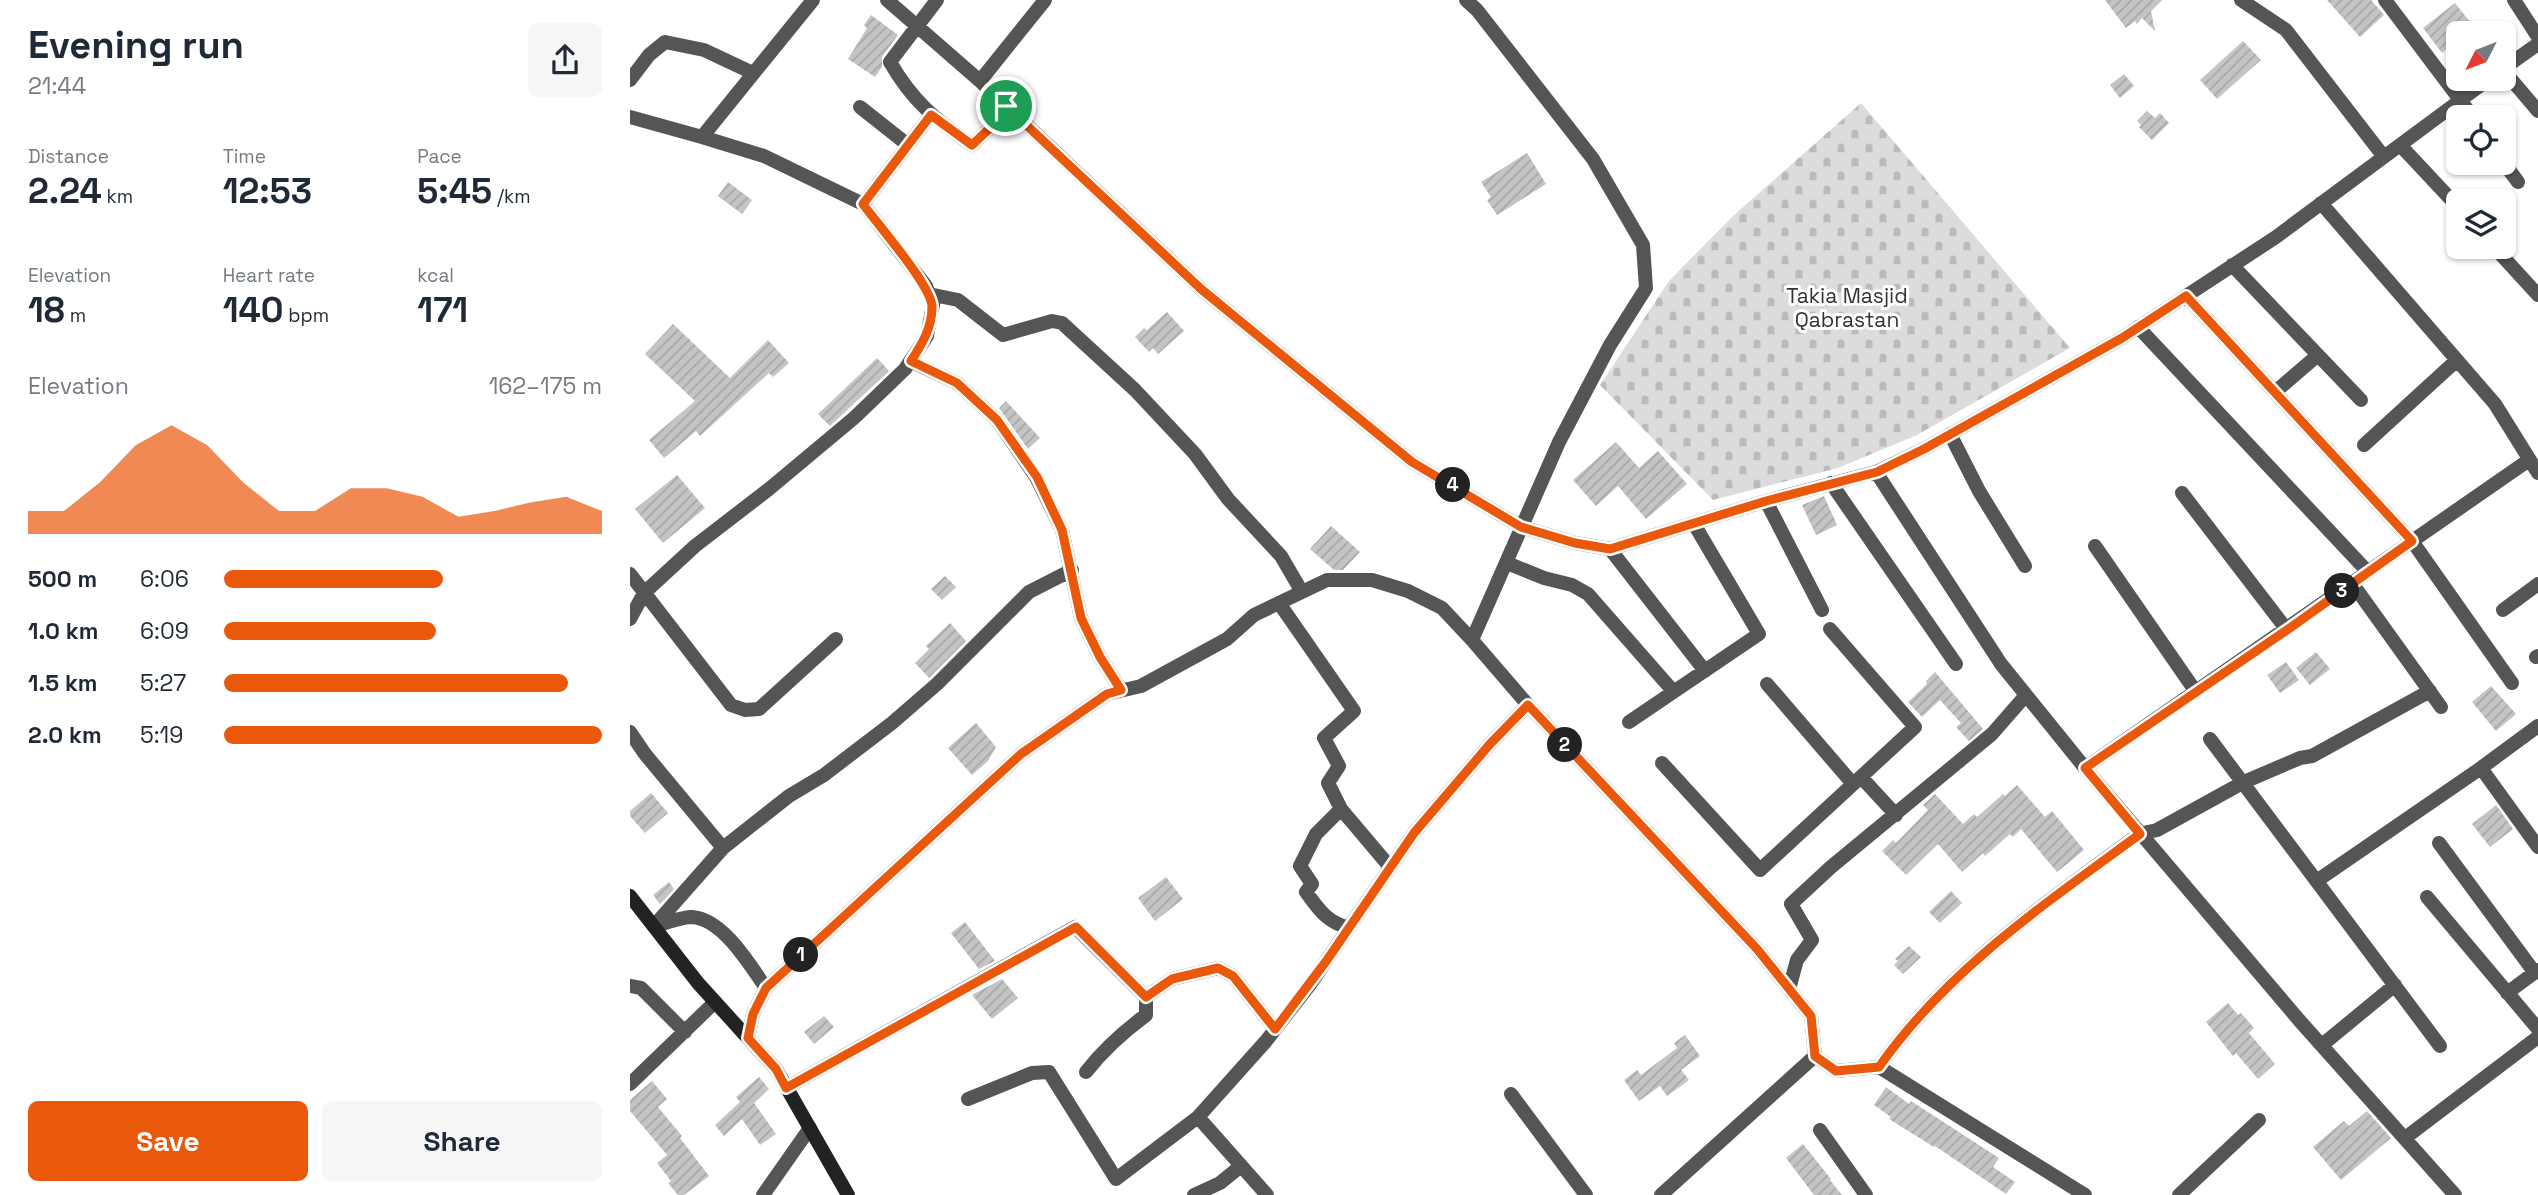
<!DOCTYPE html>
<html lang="en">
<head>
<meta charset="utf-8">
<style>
	:root { --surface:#fff; --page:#f6f6f7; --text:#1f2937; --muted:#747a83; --accent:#ea580c }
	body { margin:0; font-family:"Space Grotesk",sans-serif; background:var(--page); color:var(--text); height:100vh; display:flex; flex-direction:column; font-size:26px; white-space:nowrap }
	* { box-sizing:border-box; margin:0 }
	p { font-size:23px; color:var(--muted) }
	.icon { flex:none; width:38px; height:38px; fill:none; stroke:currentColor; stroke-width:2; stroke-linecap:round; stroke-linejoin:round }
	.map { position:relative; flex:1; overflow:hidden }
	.sheet { display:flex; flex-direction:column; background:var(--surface); width:630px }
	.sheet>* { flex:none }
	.needle { width:46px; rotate:228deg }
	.controls { position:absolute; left:1816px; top:21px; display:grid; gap:14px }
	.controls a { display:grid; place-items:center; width:70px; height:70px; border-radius:10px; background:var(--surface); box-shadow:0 2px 5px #0004; font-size:35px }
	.pin { position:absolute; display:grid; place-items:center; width:60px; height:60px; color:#fff; margin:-30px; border:4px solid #fff; border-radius:50%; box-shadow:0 2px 7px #0007 }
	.km { position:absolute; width:35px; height:35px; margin:-18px; border-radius:50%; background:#222; color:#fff; font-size:19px; line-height:35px; text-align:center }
	.round { display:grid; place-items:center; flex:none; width:74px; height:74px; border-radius:10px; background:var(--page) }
	.headline { display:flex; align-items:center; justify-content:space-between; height:119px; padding:0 28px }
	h1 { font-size:38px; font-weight:700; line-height:52px }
	.stats { display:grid; grid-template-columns:repeat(3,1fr); gap:10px; height:119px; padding:7px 28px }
	.stats div { display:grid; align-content:center }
	.stats b { font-size:35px; font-weight:700 }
	.stats small { font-size:19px; font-weight:400 }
	.stats p { font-size:19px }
	.chart { height:196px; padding:14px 28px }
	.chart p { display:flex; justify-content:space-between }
	.chart svg { width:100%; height:126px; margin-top:7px; fill:var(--accent); opacity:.7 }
	.primary-button { display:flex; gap:14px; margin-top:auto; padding:14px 28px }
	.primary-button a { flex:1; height:80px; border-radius:10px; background:var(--accent); color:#fff; font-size:28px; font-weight:700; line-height:80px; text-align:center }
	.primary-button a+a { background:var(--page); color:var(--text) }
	ul { padding:0 28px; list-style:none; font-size:23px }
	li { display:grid; grid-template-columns:112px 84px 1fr; align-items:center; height:52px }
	li i { height:18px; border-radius:9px; background:var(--accent) }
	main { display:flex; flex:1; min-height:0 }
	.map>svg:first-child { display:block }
	.cemetery { fill:url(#cemetery-stones) }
	.building { fill:url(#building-hatch) }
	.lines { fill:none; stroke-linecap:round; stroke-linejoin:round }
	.street { stroke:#555; stroke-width:14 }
	.secondary { stroke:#222; stroke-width:14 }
	.route-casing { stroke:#fff; stroke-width:14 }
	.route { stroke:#ea580c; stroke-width:9 }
	.labels { text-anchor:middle; stroke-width:6; stroke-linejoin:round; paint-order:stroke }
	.park-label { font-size:21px; fill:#333; stroke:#fff }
</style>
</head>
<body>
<main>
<section class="sheet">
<div class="headline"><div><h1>Evening run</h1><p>21:44</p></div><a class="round"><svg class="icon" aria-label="share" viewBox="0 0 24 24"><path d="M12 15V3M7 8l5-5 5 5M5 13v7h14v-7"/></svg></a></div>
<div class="stats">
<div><p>Distance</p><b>2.24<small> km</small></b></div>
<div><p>Time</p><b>12:53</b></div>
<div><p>Pace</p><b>5:45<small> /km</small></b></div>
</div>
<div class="stats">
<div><p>Elevation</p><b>18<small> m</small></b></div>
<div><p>Heart rate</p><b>140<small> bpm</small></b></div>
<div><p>kcal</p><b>171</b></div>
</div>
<div class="chart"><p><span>Elevation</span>162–175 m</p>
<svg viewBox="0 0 160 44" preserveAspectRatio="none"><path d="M0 44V36L10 36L20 26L30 13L40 6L50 13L60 26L70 36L80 36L90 28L100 28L110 31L120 38L130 36L140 33L150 31L160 36V44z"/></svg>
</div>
<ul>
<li><b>500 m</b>6:06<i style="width:58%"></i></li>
<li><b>1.0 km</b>6:09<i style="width:56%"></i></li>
<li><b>1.5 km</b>5:27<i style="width:91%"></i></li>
<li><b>2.0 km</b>5:19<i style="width:100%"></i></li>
</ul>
<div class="primary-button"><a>Save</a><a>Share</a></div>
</section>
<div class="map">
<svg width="1908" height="1195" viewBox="0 0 1908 1195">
	<defs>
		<pattern id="cemetery-stones" width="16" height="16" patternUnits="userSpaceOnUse" patternTransform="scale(1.75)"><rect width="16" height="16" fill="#dcdcdc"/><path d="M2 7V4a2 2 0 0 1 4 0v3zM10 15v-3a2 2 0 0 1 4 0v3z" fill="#bbb"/></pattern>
		<pattern id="building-hatch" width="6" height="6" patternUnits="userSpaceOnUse" patternTransform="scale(1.75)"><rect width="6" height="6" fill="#c4c4c4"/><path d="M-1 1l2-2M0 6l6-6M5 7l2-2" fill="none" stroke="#a7a7a7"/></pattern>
	</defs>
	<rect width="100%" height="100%" fill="#fff"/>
	<!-- cemetery -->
	<path class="cemetery" d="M1231,103L1440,348L1287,435L1208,468L1083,500L970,385L1039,281L1103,216Z"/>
	<!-- building -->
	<path class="building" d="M1475,0H1532L1521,11L1525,31L1512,18L1507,24L1505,21L1496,28Z
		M1697,0H1741L1754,15L1730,37Z
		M1825,3L1844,27L1836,33H1829V39L1812,53L1793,28Z
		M241,15L268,35L252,57V67L245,77L218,59L237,28L234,25Z
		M1613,41L1631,60L1587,99L1570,80Z
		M1494,74L1504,86L1490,98L1480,85Z
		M1517,111L1525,118L1530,113L1539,123L1522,140L1509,127L1511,125L1507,121Z
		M897,153L916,184L867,215L857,200L861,197L851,182Z
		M98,182L122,200L112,214L88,196Z
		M537,312L554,331L528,354L523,348L519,352L505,337L514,328L517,330Z
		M43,324L100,378L138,340L159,363L143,377L139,373L70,436L66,431L34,458L19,440L65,401L15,354Z
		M247,358L259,371L200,426L188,414Z
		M376,401L410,438L398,449L369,408Z
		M986,442L1009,468L1028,451L1057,484L1016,519L988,486L966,506L943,480Z
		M47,475L75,508L33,543L5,509Z
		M1194,496L1207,525L1186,535L1172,505Z
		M701,526L730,552L713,570H704L680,549Z
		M315,576L326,587L312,600L301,589Z
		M320,623L336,641L299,678L285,663L299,649L296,646Z
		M1686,652L1700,669L1680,685L1666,668Z
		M1656,662L1669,680L1650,693L1637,675Z
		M1305,672L1353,729L1339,741L1326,727L1331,723L1310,700L1292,717L1278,702L1297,684L1296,681Z
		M1861,686L1886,714L1866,731L1842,702Z
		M346,723L366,747L358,761L342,775L318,748Z
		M1387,785L1415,817L1422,811L1454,850L1427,872L1391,829L1383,837L1380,834L1355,856L1353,853L1332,872L1308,844L1276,875L1252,851L1263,840L1266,843L1298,810L1293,805L1305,794L1333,824L1344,814L1347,817L1373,794L1375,796Z
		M21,793L38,813L15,833L0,816V811Z
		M1866,805L1883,829L1860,847L1842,824Z
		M536,877L553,899L525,921L508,898Z
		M39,882L44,889L30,904L23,895Z
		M1321,891L1332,903L1310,923L1299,912Z
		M335,922L365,961L349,969L321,933Z
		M1279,946L1291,957L1273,974L1264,965L1268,961L1265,959Z
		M372,979L388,998L362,1019L342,995Z
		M1598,1003L1608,1015L1611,1013L1624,1028L1619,1033L1645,1064L1628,1079L1606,1053L1603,1056L1576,1022Z
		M194,1016L204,1027L184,1044L174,1032Z
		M1055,1035L1070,1056L1051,1070L1059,1080L1037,1096L1030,1086L1009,1101L994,1080L1007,1070L1011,1075L1047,1048L1044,1043Z
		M129,1077L139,1089L124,1103L146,1134L130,1145L112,1119L94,1136L85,1125L110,1102L106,1097Z
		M22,1081L37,1099L28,1107L52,1136L50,1138L79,1176L54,1195H48L38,1183L41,1181L27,1163L37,1155L0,1111V1100Z
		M1256,1087L1279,1104L1281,1101L1369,1158L1363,1167L1385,1182L1376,1194L1305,1146L1304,1147L1259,1119L1261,1117L1244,1105Z
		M1737,1111L1761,1138L1711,1180L1683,1147L1714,1121L1719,1126Z
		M1173,1144L1201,1179L1200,1180L1212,1195H1184L1156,1158Z"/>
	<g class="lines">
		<!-- street -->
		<path class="street" d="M257,0L350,81L571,289L782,462L891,527L945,543L980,549L1136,501L1246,472L1294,449L1492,338L1556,296L1646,237L1859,79
			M307,0L260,62C283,102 305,119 342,145L362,126L376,106
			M836,0L847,10L963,159L1013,245L1016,288L980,345L929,442L842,640
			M1611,0L1656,30L1754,157
			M1755,0L1843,117
			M1884,0L1908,37
			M1874,68L1908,44
			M1874,71L1908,111
			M0,80L19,55L35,42L74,50L123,73
			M350,81L415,0
			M230,107L278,145
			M0,117L72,137
			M1770,145L1829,208
			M1874,163L1888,182
			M1691,203L1865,404L1908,473
			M233,204L301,115
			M1864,247L1908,295
			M1602,265L1731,400
			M299,294L328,300L373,335L422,321L432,323L505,390L565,454L598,499L651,556L672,592
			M1556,296L1782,541L1882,683
			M1508,327L1738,572
			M280,361L327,383L367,420L406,477L432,530L451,618L470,657L491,690
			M1645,392L1688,355
			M1320,434L1349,491L1395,566
			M1734,445L1827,360
			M1246,472L1371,664L1455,768L1669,1020L1825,1195
			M1201,483L1326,664
			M1552,493L1657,630
			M1136,501L1192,610
			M1465,546L1566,692
			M980,549L1075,671
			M877,563L914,578L942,585L958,594L1043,691
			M0,574L101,705L115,710L129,709L206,639
			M1722,583L1811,707
			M649,603L724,711L694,738L709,766L698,783L711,809L686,834L670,866L682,884L676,892C689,910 697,922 719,928
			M1873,610L1908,584
			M0,619L14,593L65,546L139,489L224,418L275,369L297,336L303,305L296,286L233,204L134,156L72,137L183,0
			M1906,657L1908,656
			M1137,684L1223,784
			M999,722L1129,634L1064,524
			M0,732L15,754L93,848
			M1580,739L1810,1046
			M1032,763L1130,870L1285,727L1200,629
			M1455,768L1899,460
			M1851,768L1908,847
			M1231,777L1266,815
			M711,809L760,867
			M1809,843L1905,973
			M1688,880L1851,768L1908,726
			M1797,897L1908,1029
			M24,926C35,924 50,917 62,917C93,919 120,965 136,988L391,754L477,694L511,686L597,639L624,615L697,580H742L778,591L812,608L842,640L898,705L1127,949L1181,1016L1185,1056L1206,1071L1249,1067L1455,1195
			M24,926L93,848L159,796L194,775L262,723L307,684L399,592L442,570
			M0,986L11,988L55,1032
			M1159,989L1167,960L1182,940L1161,904L1201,867L1362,734L1396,695
			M1877,993L1908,970
			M118,1038L123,1014L136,988
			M1692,1045L1765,985
			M1249,1067C1317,970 1416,903 1509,834L1527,830L1614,782L1670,758L1682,756L1800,691
			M456,1072C473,1050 493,1032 516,1015V997L542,979L588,968L603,976L645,1029
			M0,1084L85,1002
			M156,1088L445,927L516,997
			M881,1094L956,1195
			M338,1099L402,1073L419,1072L486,1179L568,1117
			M1190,1130L1236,1195
			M1775,1138L1908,1037
			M133,1195L180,1128
			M564,1195L590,1183L611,1166
			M637,1195L568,1117L636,1041L679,986L784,833L860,744L898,705
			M1031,1195L1185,1056
			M1549,1195L1629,1120"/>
		<!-- secondary -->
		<path class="secondary" d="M0,896L68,983L146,1069L218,1195"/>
	</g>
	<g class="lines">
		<!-- route casing -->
		<g class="route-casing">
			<path id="route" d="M376,106L571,289L782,462L891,527L945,543L980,549L1136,501L1247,472L1294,449L1492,338L1556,296L1782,541L1657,630L1455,768L1510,834C1416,903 1317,970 1249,1067L1206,1071L1185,1056L1181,1016L1127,949L898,705L860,744L784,833L697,960L645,1029L603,976L588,968L542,979L516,997L446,927L156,1088L146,1069L118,1038L123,1014L136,988L391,754L477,694L491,690L470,657L451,618L432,530L407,477L367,420L327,383L281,361C292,344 302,328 302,307C302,286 247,224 233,204L301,115L342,145L362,126Z"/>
		</g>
		<!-- route -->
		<use href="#route" class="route"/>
	</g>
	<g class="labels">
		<!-- park labels -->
		<g class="park-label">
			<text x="1217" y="303">Takia Masjid<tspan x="1217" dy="24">Qabrastan</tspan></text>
		</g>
	</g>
</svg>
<div class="controls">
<a><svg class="needle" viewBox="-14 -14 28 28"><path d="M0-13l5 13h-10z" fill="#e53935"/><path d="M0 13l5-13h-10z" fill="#747a83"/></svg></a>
<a><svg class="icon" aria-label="locate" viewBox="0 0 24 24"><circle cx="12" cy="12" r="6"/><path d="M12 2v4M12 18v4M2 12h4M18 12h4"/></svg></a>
<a><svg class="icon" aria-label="layers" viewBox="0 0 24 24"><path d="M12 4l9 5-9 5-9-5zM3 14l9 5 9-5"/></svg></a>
</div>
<div class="pin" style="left:376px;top:106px;background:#1e9e55"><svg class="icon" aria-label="arrive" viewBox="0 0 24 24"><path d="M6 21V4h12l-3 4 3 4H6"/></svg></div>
<b class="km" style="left:171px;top:955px">1</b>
<b class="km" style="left:935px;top:745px">2</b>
<b class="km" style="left:1712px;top:591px">3</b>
<b class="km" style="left:823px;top:485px">4</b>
</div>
</main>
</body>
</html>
